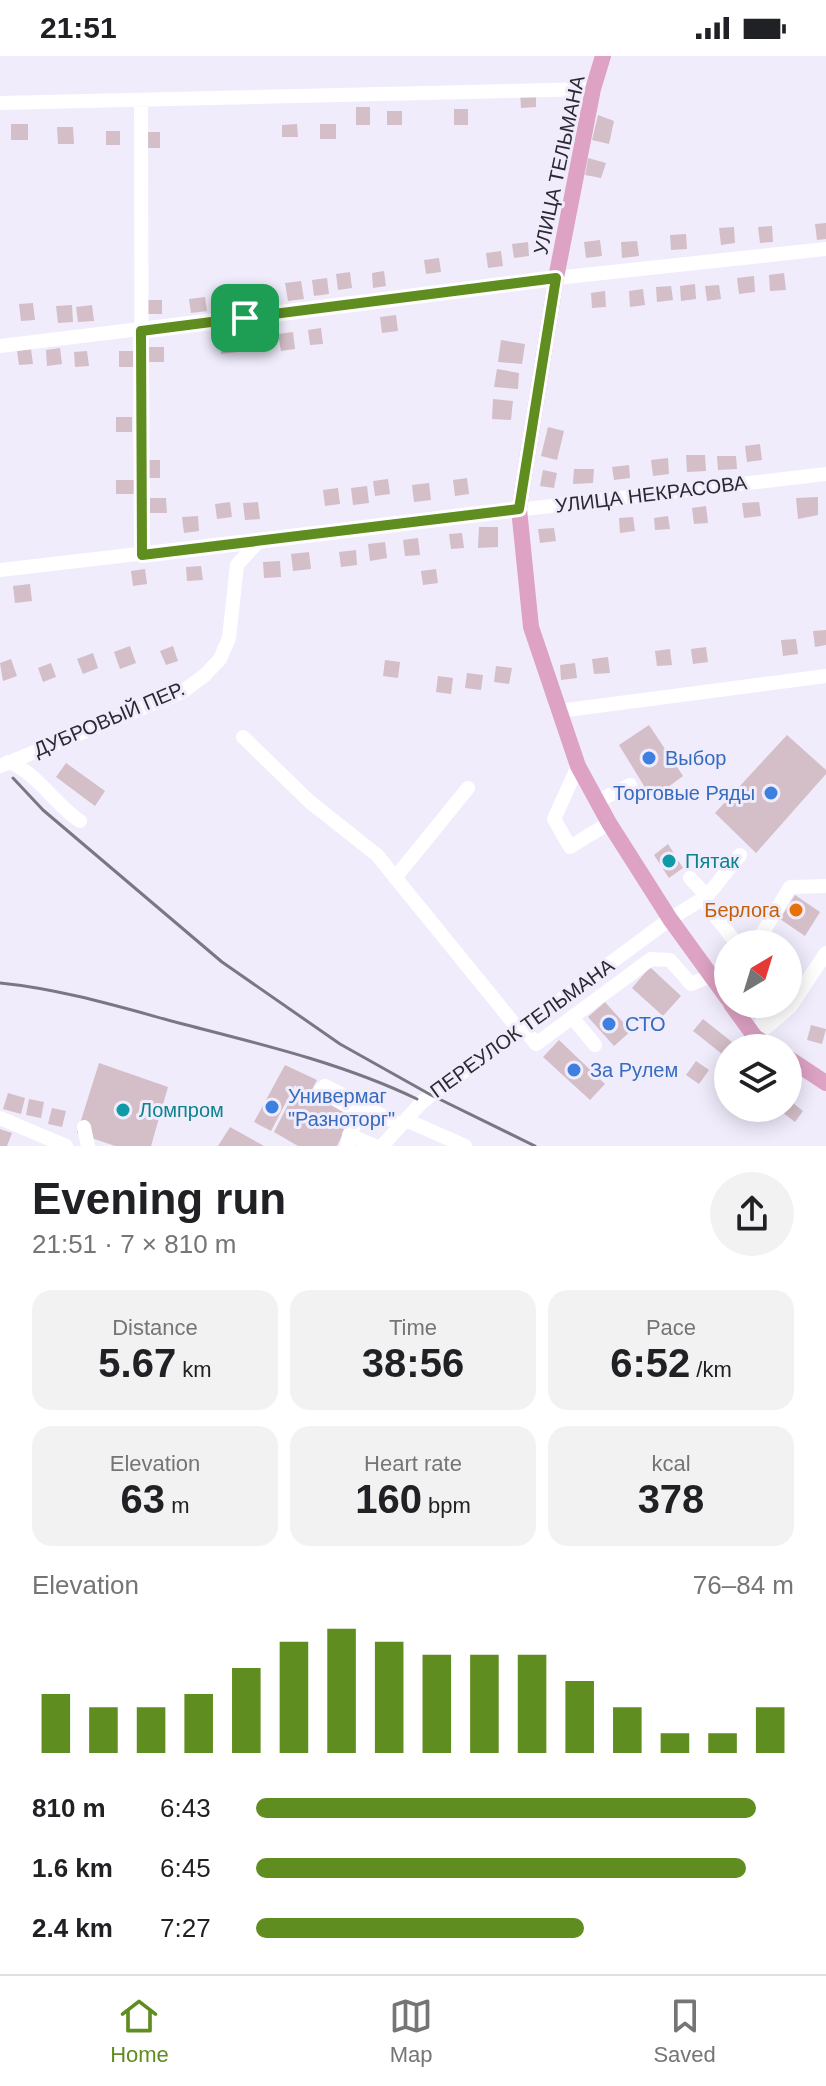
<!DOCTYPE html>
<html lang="en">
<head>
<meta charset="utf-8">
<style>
	:root { --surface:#fff; --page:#f2f2f2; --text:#202124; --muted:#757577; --line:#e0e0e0; --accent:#608d1f }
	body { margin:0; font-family:Helvetica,sans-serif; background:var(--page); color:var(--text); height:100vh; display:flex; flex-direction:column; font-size:30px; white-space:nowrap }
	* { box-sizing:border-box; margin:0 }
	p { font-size:26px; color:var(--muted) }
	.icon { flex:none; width:44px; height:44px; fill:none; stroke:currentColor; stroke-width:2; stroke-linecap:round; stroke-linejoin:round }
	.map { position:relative; height:1090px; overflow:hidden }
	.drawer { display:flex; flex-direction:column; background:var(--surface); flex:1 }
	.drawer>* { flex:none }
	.needle { width:52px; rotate:38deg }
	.tools { position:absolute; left:714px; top:874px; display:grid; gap:16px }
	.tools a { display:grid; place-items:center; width:88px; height:88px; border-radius:50%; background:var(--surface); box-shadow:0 4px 20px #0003; font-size:40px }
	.pin { position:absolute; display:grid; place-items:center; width:68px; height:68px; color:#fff; margin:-34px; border-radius:16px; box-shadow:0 4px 12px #0006 }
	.round { display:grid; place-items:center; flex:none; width:84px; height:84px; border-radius:42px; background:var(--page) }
	.overview { display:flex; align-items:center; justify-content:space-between; height:136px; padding:0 32px }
	h1 { font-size:44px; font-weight:800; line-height:60px }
	.metrics { display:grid; grid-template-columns:repeat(3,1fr); gap:12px; height:136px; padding:8px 32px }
	.metrics div { display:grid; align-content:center; border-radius:20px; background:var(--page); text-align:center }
	.metrics b { font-size:40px; font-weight:800 }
	.metrics small { font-size:22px; font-weight:400 }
	.metrics p { font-size:22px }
	.chart { height:224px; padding:16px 32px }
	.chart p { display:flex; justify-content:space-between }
	.chart svg { width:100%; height:144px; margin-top:8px; stroke:var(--accent); stroke-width:6 }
	ul { padding:0 32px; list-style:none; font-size:26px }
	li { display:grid; grid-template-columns:128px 96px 1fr; align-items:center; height:60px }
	li i { height:20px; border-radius:10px; background:var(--accent) }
	.status { display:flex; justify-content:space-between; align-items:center; height:56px; padding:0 40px; background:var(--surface); direction:ltr }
	.status svg { height:22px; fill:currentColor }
	.dock { display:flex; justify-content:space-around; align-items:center; height:112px; border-top:2px solid var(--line); background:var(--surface); font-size:22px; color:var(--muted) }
	.dock a { display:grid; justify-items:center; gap:4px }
	.dock .on { color:var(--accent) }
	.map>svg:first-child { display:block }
	.building { fill:#d4bec7 }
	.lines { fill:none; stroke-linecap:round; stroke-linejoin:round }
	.minor { stroke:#fff; stroke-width:14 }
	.major { stroke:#dea2c4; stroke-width:16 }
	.rail { stroke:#7a7782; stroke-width:3 }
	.route-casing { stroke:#fff; stroke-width:16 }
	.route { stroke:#608d1f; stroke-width:10 }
	.shop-dot { fill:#3f7fe0; stroke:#f0ecfc; stroke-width:3 }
	.culture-dot { fill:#0f9aa8; stroke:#f0ecfc; stroke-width:3 }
	.food-dot { fill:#e8710a; stroke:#f0ecfc; stroke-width:3 }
	.labels { text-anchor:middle; stroke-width:6; stroke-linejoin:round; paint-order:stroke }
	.street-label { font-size:20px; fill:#2b2931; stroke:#f0ecfc }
	.shop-label { font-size:20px; fill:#366cbe; stroke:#f0ecfc; text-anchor:start }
	.culture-label { font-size:20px; fill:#0d838f; stroke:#f0ecfc; text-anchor:start }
	.food-label { font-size:20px; fill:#c56008; stroke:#f0ecfc; text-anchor:end }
</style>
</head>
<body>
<div class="status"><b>21:51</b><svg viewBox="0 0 49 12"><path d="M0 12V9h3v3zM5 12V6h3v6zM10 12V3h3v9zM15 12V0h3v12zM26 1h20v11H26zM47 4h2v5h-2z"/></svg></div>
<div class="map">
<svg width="826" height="1090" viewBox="0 0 826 1090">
	<rect width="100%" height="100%" fill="#f0ecfc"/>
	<!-- building -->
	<path class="building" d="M536,35V51L521,52L520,36Z
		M356,51H370V69H356Z
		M454,53H468V69H454Z
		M387,55H402V69H387Z
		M598,59L614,65L609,88L592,84Z
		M11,68H28V84H11Z
		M297,68L298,81H282V69Z
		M320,68H336V83H320Z
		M57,71H73L74,88H58Z
		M106,75H120V89H106Z
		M145,76H160V92H145Z
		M588,102L606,107L601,122L585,119Z
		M826,167V183L817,184L815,168Z
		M772,170L773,186L760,187L758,171Z
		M734,171L735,187L721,189L719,172Z
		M686,178L687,193L671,194L670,179Z
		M600,184L602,200L586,202L584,186Z
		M637,185L639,200L622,202L621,186Z
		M528,186L529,200L514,202L512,188Z
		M501,195L503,210L488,212L486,197Z
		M439,202L441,216L426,218L424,204Z
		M384,215L386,230L373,232L372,217Z
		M350,216L352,232L338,234L336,218Z
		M784,217L786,234L770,235L769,219Z
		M754,220L755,236L739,238L737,222Z
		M327,222L329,238L314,240L312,224Z
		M301,225L304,243L288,245L285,227Z
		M695,228L696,243L681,245L680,230Z
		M719,229L721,243L707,245L705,230Z
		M250,230L252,246L234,248L232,232Z
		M671,230L673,244L657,246L656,231Z
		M643,233L645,249L630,251L629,235Z
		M605,235L606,251L592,252L591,237Z
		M205,241L207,255L191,257L189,243Z
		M145,244H162V258H145Z
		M33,247L35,264L21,265L19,248Z
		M72,249L73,266L58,267L56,250Z
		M92,249L94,265L78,266L76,251Z
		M396,259L398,275L382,277L380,261Z
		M321,272L323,288L310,289L308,274Z
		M293,276L295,293L281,295L278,278Z
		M255,279L257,294L240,296L238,281Z
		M236,282L238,296L221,298L220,284Z
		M501,284L525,288L522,308L498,306Z
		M148,291H164V306H148Z
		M60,292L62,308L47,310L46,294Z
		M31,293L33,308L19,309L17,295Z
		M87,295L89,310L75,311L74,296Z
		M119,295H135L134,311H119Z
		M497,313L519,317L518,333L494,331Z
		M493,343L513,345L511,364L492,363Z
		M116,361H132V376H116Z
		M548,371L564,375L557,404L541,400Z
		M760,388L762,404L747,406L745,390Z
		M686,399H705L706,415L687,416Z
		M717,400H736L737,413L718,414Z
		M668,402L669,418L653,420L651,404Z
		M145,404H160V422H145Z
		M629,409L630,422L614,424L612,411Z
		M574,413H594L593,427L573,428Z
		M543,414L557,417L554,432L540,430Z
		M467,422L469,438L455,440L453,424Z
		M388,423L390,438L375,440L373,425Z
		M116,424H135V438H116Z
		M429,427L431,444L414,446L412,429Z
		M367,430L369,447L353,449L351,432Z
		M338,432L340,448L325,450L323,434Z
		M818,441V459L798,463L796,442Z
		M150,442H166L167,457H150Z
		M230,446L232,461L217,463L215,448Z
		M258,446L260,463L245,464L243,447Z
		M759,446L761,460L744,462L742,447Z
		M706,450L708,467L694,468L692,452Z
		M198,460L199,475L184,477L182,461Z
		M668,460L670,473L655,474L654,462Z
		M633,461L635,475L620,477L619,462Z
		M479,471H498V491L478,492Z
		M554,472L556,485L540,487L538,473Z
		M462,477L464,492L451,493L449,478Z
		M418,482L420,499L405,500L403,484Z
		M385,486L387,502L370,505L368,488Z
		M356,494L357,509L341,511L339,496Z
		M309,496L311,513L293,515L291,498Z
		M280,505L281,521L264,522L263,506Z
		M201,510L203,524L187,525L186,511Z
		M145,513L147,528L133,530L131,515Z
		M436,513L438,527L423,529L421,515Z
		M30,528L32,545L15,547L13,530Z
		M826,574V589L815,591L813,575Z
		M796,583L798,598L783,600L781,584Z
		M130,590L136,607L120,613L114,596Z
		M173,590L178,605L166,609L160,595Z
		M706,591L708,606L693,608L691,593Z
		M670,593L672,609L657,610L655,595Z
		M93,597L98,612L83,618L77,603Z
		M608,601L610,617L594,618L592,603Z
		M11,603L17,620L3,625L0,607Z
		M385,604L400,606L398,622L383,620Z
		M51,607L56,621L43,626L38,612Z
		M575,607L577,622L561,624L560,609Z
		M496,610L512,612L509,628L494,626Z
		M467,617L483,619L481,634L465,632Z
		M438,620L453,622L451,638L436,636Z
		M649,669L683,720L652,743L619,689Z
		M787,679L826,714V718L756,797L715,757Z
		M66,707L105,735L95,750L56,721Z
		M668,788L683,812L669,822L654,799Z
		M795,839L820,856L805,880L780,863Z
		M650,911L681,940L663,960L632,932Z
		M605,946L631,975L614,990L588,961Z
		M703,963L732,986L722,998L693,975Z
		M811,969L826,973L822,988L807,984Z
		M559,984L605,1028L590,1044L543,1001Z
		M696,1005L709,1014L699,1028L686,1019Z
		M99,1007L168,1031L151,1090H115L77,1077Z
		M285,1009L317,1024L310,1037L352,1059L337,1090H298L274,1076L297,1031L295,1029L271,1075L254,1066Z
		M8,1037L25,1042L21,1058L3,1053Z
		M29,1043L44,1046L41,1062L26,1059Z
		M788,1043L803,1055L795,1066L777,1052H788Z
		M52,1052L66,1055L62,1071L48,1068Z
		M230,1071L264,1090H218Z
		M0,1073L12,1077L7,1090H0Z"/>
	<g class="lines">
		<!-- minor -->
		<path class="minor" d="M141,44L142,499
			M0,47L593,33
			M0,290L556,222L826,193
			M0,514L826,418
			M559,655L826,620
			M243,681L310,746L377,799L520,975
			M8,706C37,716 54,748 80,765
			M0,710L182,636L205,619L220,603L229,582L237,509L257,487
			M578,710L554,763L570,791L609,767
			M598,745L630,729
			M395,822L468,732
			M690,822L707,840
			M702,843L737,888
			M756,888L790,831L826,830
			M572,961L595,989
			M524,972L536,988L651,903L670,904L691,928L711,920
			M759,973L769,948
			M755,981L790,951L826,897
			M0,1062L66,1090
			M406,1064L465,1090
			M84,1071L88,1090
			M349,1079L375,1090
			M347,1090L349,1079L361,1058L320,1035L325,1030L401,1069
			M382,1090L422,1046L670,863L707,840L740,799"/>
		<!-- major -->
		<path class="major" d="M603,0L593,33L556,222L519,453L531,571L578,710L609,767L670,863L728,943
			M731,948L755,981L772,992
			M788,1002L826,1027"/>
		<!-- rail -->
		<path class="rail" d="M13,722L43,754L222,906L340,988L431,1039L535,1090
			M0,927C61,933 120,951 179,967C260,988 342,1007 417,1043"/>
	</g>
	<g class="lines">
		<!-- route casing -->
		<g class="route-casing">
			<path id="route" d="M556,222L519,453L142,499L141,275Z"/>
		</g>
		<!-- route -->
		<use href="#route" class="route"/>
	</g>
	<!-- markers -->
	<g class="shop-dot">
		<circle cx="649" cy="702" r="8"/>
		<circle cx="771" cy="737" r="8"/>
		<circle cx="609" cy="968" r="8"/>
		<circle cx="574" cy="1014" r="8"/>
		<circle cx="272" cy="1051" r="8"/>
	</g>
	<g class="culture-dot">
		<circle cx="669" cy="805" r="8"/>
		<circle cx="123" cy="1054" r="8"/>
	</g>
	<circle class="food-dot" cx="796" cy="854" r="8"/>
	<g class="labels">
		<!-- street labels -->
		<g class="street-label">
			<text transform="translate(559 109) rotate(-78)" y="7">УЛИЦА ТЕЛЬМАНА</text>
			<text transform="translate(651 438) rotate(-7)" y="7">УЛИЦА НЕКРАСОВА</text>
			<text transform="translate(109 663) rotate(-23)" y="7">ДУБРОВЫЙ ПЕР.</text>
			<text transform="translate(522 972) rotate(-36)" y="7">ПЕРЕУЛОК ТЕЛЬМАНА</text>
		</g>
		<!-- shop labels -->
		<g class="shop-label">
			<text x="665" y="709">Выбор</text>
			<text x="755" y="744" text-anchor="end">Торговые Ряды</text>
			<text x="625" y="975">СТО</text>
			<text x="590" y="1021">За Рулем</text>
			<text x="288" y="1047">Универмаг<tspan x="288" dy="23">"Разноторг"</tspan></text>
		</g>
		<!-- culture labels -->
		<g class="culture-label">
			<text x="685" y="812">Пятак</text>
			<text x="139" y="1061">Ломпром</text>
		</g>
		<!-- food labels -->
		<g class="food-label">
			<text x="780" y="861">Берлога</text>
		</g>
	</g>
</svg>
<div class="tools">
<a><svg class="needle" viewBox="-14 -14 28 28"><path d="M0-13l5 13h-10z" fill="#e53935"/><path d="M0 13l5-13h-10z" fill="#757577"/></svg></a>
<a><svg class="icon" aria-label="layers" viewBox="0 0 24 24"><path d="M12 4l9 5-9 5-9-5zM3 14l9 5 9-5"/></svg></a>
</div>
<div class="pin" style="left:245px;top:262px;background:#1e9e55"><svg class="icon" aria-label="arrive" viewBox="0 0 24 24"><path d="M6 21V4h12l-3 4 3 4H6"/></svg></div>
</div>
<section class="drawer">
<div class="overview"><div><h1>Evening run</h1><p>21:51 · 7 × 810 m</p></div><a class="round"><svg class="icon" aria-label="share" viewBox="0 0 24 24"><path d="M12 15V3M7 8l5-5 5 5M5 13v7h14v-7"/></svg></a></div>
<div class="metrics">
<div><p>Distance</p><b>5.67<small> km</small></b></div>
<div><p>Time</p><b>38:56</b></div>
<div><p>Pace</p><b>6:52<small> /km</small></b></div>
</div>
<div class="metrics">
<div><p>Elevation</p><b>63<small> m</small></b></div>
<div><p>Heart rate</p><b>160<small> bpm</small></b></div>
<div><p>kcal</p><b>378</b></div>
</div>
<div class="chart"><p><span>Elevation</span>76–84 m</p>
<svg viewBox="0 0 160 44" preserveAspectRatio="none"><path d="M5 44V26M15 44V30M25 44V30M35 44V26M45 44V18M55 44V10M65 44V6M75 44V10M85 44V14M95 44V14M105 44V14M115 44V22M125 44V30M135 44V38M145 44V38M155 44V30"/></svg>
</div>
<ul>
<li><b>810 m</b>6:43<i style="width:93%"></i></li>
<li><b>1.6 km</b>6:45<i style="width:91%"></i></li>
<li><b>2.4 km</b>7:27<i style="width:61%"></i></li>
</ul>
</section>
<nav class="dock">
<a class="on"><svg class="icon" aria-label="home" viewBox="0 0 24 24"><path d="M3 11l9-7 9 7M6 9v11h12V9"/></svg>Home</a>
<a><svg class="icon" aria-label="map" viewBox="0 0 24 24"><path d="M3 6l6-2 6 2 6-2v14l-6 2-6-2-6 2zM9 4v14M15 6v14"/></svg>Map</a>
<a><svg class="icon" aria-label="saved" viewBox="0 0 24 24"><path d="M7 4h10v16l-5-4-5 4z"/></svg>Saved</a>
</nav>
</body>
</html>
